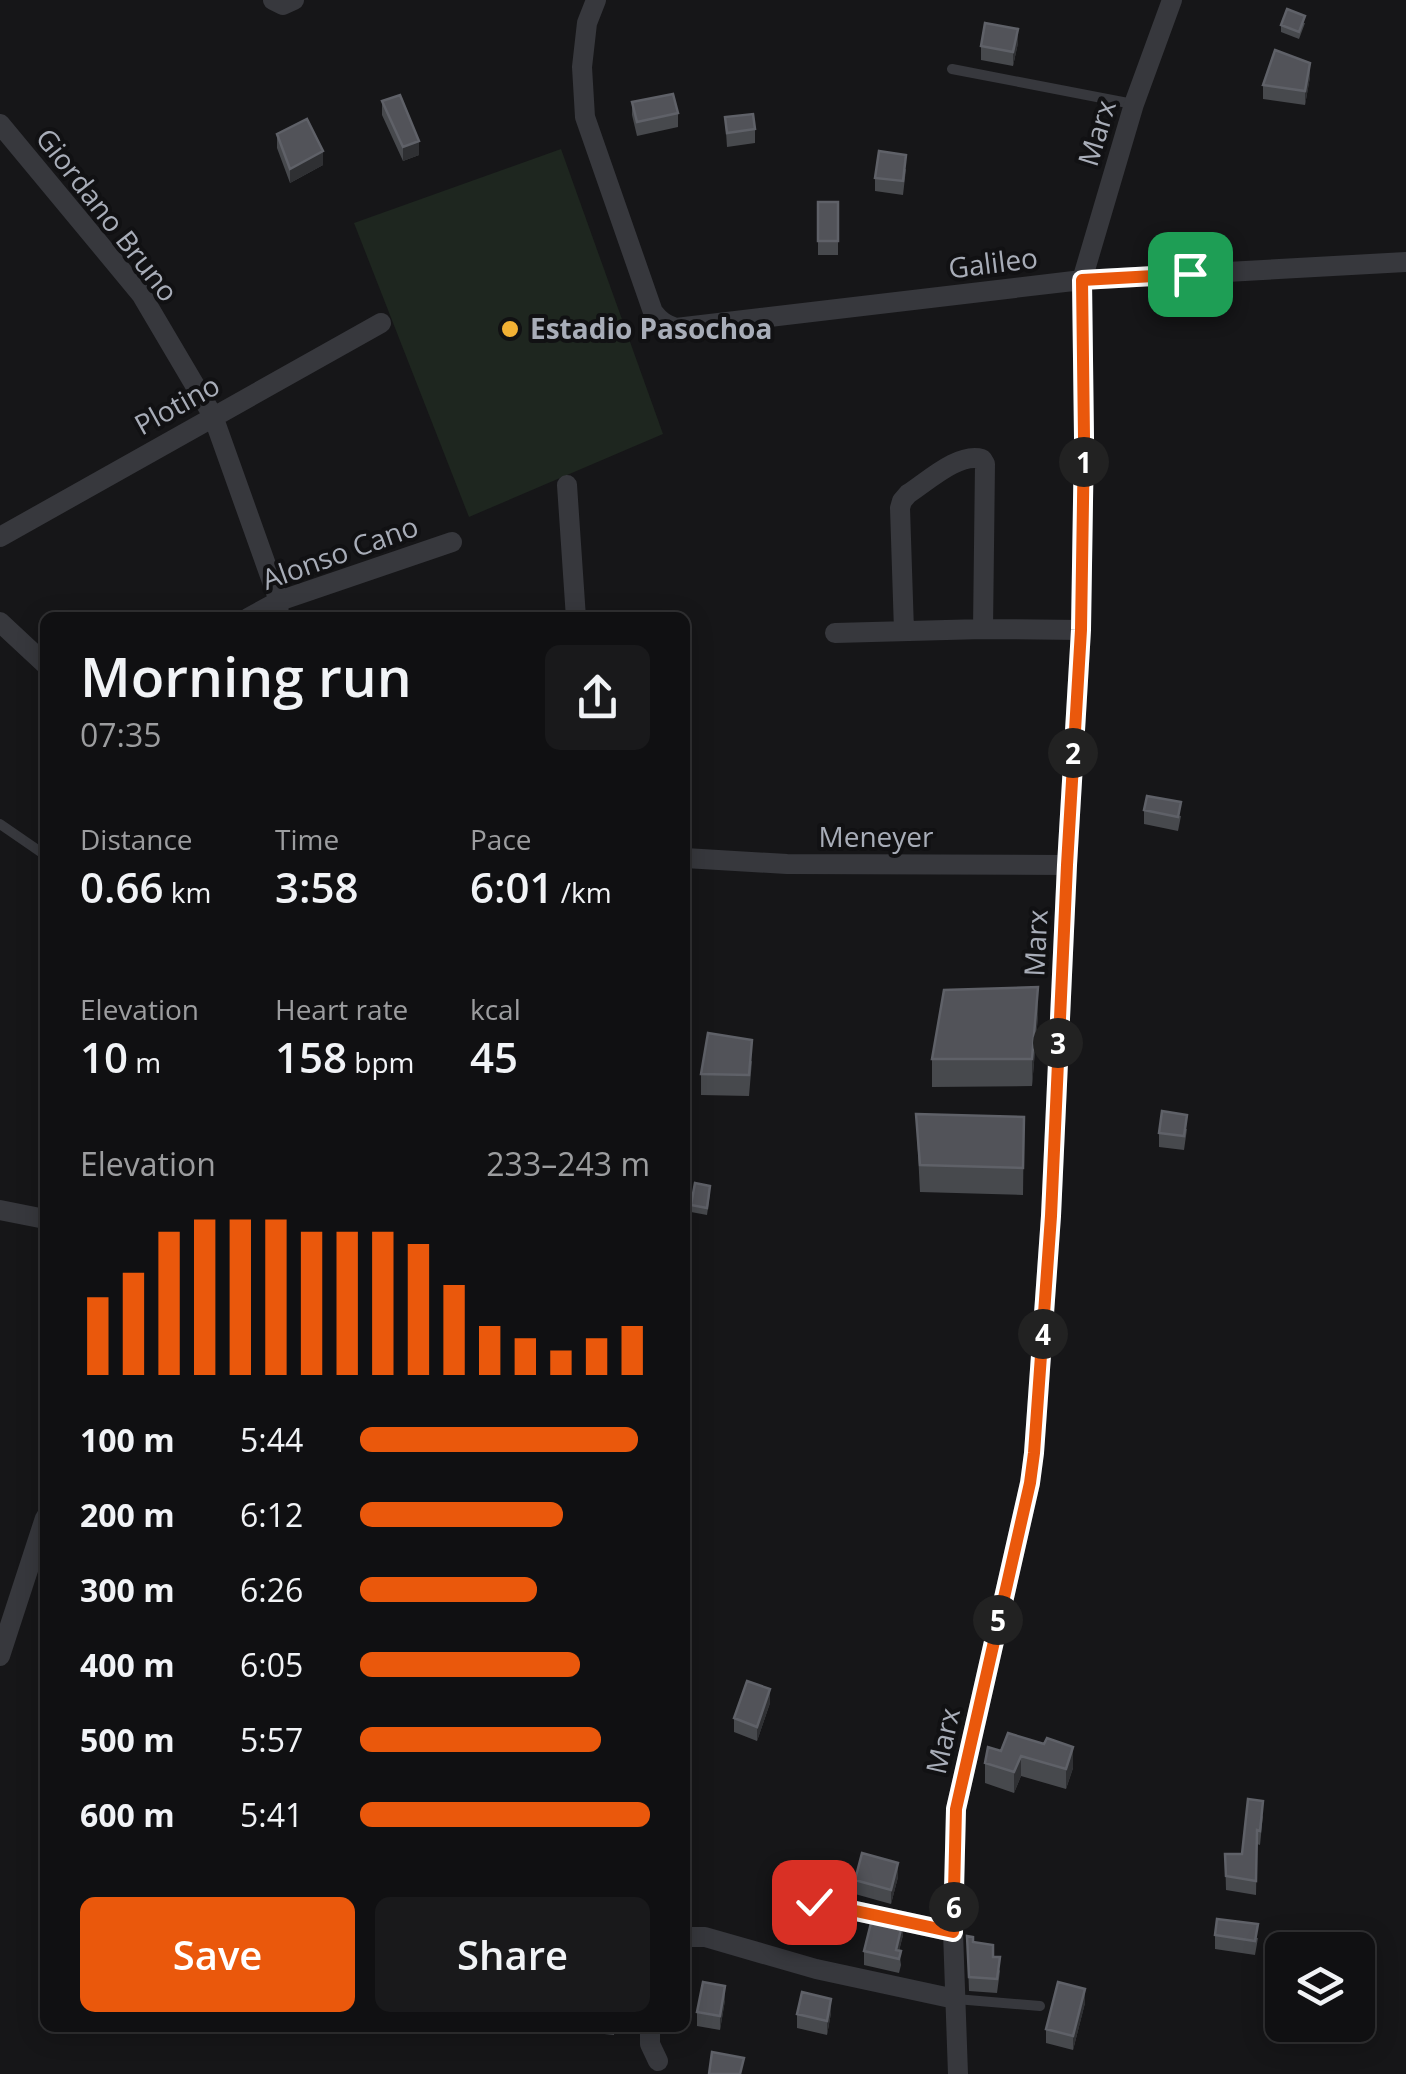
<!DOCTYPE html>
<html lang="en">
<head>
<meta charset="utf-8">
<style>
	:root { --surface:#101012; --page:#19191b; --text:#f1f3f6; --muted:#9c9d9f; --line:#303032; --accent:#ea580c }
	body { margin:0; font-family:"Open Sans",sans-serif; background:var(--page); color:var(--text); height:100vh; display:flex; flex-direction:column; font-size:38px; white-space:nowrap }
	* { box-sizing:border-box; margin:0 }
	p { font-size:32px; color:var(--muted) }
	.icon { flex:none; width:55px; height:55px; fill:none; stroke:currentColor; stroke-width:2; stroke-linecap:round; stroke-linejoin:round }
	.map { position:relative; flex:1; overflow:hidden }
	.details { position:absolute; left:40px; top:612px; width:650px; height:1420px; display:flex; flex-direction:column; background:var(--surface); border-radius:15px; box-shadow:0 5px 25px #0003,0 0 0 2px var(--line) }
	.details>* { flex:none }
	.tools { position:absolute; left:1265px; top:1932px; display:grid; gap:20px }
	.tools a { display:grid; place-items:center; width:110px; height:110px; border-radius:15px; background:var(--surface); box-shadow:0 5px 25px #0003,0 0 0 2px var(--line); font-size:50px }
	.pin { position:absolute; display:grid; place-items:center; width:85px; height:85px; color:#fff; margin:-42px; border-radius:20px; box-shadow:0 5px 15px #0006 }
	.km { position:absolute; width:50px; height:50px; margin:-25px; border-radius:50%; background:#222; color:#fff; font-size:28px; line-height:50px; text-align:center }
	.round { display:grid; place-items:center; flex:none; width:105px; height:105px; border-radius:15px; background:var(--page) }
	.headline { display:flex; align-items:center; justify-content:space-between; height:170px; padding:0 40px }
	h1 { font-size:55px; font-weight:600; line-height:75px }
	.figures { display:grid; grid-template-columns:repeat(3,1fr); gap:15px; height:170px; padding:10px 40px }
	.figures div { display:grid; align-content:center }
	.figures b { font-size:42px; font-weight:600 }
	.figures small { font-size:28px; font-weight:400 }
	.figures p { font-size:28px }
	.chart { height:280px; padding:20px 40px }
	.chart p { display:flex; justify-content:space-between }
	.chart svg { width:100%; height:180px; margin-top:10px; stroke:var(--accent); stroke-width:6 }
	.action { display:flex; gap:20px; margin-top:auto; padding:20px 40px }
	.action a { flex:1; height:115px; border-radius:15px; background:var(--accent); color:#fff; font-size:40px; font-weight:600; line-height:115px; text-align:center }
	.action a+a { background:var(--page); color:var(--text) }
	ul { padding:0 40px; list-style:none; font-size:32px }
	li { display:grid; grid-template-columns:160px 120px 1fr; align-items:center; height:75px }
	li i { height:25px; border-radius:12px; background:var(--accent) }
	.map>svg:first-child { display:block }
	.green { fill:#1e261f }
	.lines { fill:none; stroke-linecap:round; stroke-linejoin:round }
	.lane { stroke:#37383d; stroke-width:10 }
	.street { stroke:#37383d; stroke-width:20 }
	.wall { fill:#47494d }
	.shaded-wall { fill:#2f3033 }
	.building { fill:#525359; stroke:#5f6168; stroke-width:2.5 }
	.route-casing { stroke:#fff; stroke-width:20 }
	.route { stroke:#ea580c; stroke-width:12 }
	.poi-dot { fill:#f2b134; stroke:#111113; stroke-width:4 }
	.labels { text-anchor:middle; stroke-width:8; stroke-linejoin:round; paint-order:stroke }
	.street-label { font-size:28px; fill:#a8adb8; stroke:#111113 }
	.poi-label { font-size:28px; font-weight:bold; fill:#a8adb8; stroke:#111113; text-anchor:start }
</style>
</head>
<body>
<div class="map">
<svg width="1406" height="2074" viewBox="0 0 1406 2074">
	<rect width="100%" height="100%" fill="#161618"/>
	<!-- green -->
	<path class="green" d="M561,149L663,434L469,517L354,223Z"/>
	<g class="lines">
		<!-- lane -->
		<path class="lane" d="M952,69L1133,104
			M0,824L45,855
			M956,1999L1040,2006"/>
		<!-- street -->
		<path class="street" d="M273,0L283,5L294,0
			M596,0L587,23L582,67L585,117L653,312C660,321 666,325 676,328L1082,280L1406,262
			M0,124L141,294L213,416L279,601L278,618
			M567,485L576,618
			M0,537L381,323
			M248,618L279,601L452,542
			M0,622L45,664
			M904,631L900,508L902,501L908,494C928,481 959,452 982,459L985,464L983,629
			M835,633L983,629L1081,630
			M685,858L787,864L1067,865
			M0,1210L45,1219
			M0,1656L45,1518
			M814,1902L953,1932
			M685,1937H705L816,1969L955,1999
			M650,2028V2044L658,2061
			M958,2074L953,1932L956,1809L1030,1483L1034,1453L1051,1215L1067,865L1081,630L1084,438L1082,280L1134,104L1172,0"/>
	</g>
	<!-- wall -->
	<path class="wall" d="M1305,23L1299,39L1281,32V25Z
		M1018,43L1013,66L981,60V46Z
		M1310,77L1305,105L1263,99V85Z
		M382,101L419,155L403,161L382,115Z
		M632,102L678,113V127L637,136L632,115Z
		M725,117L755,129V143L727,147Z
		M277,134L323,165L290,183L277,148Z
		M906,169L903,195L875,191V178Z
		M818,202H838V255H818Z
		M1144,810L1181,816L1178,831L1144,824Z
		M1038,1015L1032,1086L932,1087V1059Z
		M752,1061L749,1096L701,1095V1074Z
		M916,1114L1024,1117L1023,1195L920,1192Z
		M1187,1129L1184,1150L1159,1147V1133Z
		M710,1193L707,1215L691,1212V1205Z
		M770,1703L757,1741L734,1732V1718Z
		M1001,1751L1073,1768L1066,1789L1021,1776L1014,1793L985,1783V1763Z
		M1263,1815L1260,1845L1257,1844L1256,1895L1226,1890L1225,1854H1242Z
		M898,1877L891,1904L855,1894V1880Z
		M903,1935L899,1951L901,1965L899,1973L864,1965V1951Z
		M1215,1935L1258,1938L1255,1955L1215,1949Z
		M967,1936L973,1942L993,1957L1000,1971L997,1993L969,1991Z
		M725,2000L720,2030L697,2026V2012Z
		M1085,2003L1073,2050L1046,2043V2029Z
		M831,2013L827,2035L797,2028V2014Z
		M585,2028H615L614,2035L585,2032Z"/>
	<!-- shaded-wall -->
	<path class="shaded-wall" d="M1018,29V43L1013,66V52Z
		M1310,63V77L1305,105V91Z
		M419,141V155L403,161V147Z
		M323,151V165L290,183V169Z
		M1038,987V1015L1032,1086V1059Z
		M770,1689V1703L757,1741V1727Z
		M1073,1747V1768L1066,1789V1769Z
		M1021,1756V1776L1014,1793V1772Z
		M898,1863V1877L891,1904V1890Z
		M903,1921V1935L897,1958L896,1950Z
		M725,1986V2000L720,2030V2016Z
		M1085,1989V2003L1073,2050V2036Z
		M831,1999V2013L827,2035V2021Z"/>
	<!-- building -->
	<path class="building" d="M1287,9L1305,16L1299,32L1281,25Z
		M985,23L1018,29L1013,52L981,46Z
		M1275,50L1310,63L1305,91L1263,85Z
		M673,94L678,113L637,122L632,102Z
		M400,95L419,141L403,147L382,101Z
		M753,114L755,129L727,133L725,117Z
		M307,119L323,151L290,169L277,134Z
		M879,151L906,155L903,181L875,178Z
		M818,202H838V241H818Z
		M1147,796L1181,802L1178,817L1144,810Z
		M1038,987L1032,1059H932L944,990Z
		M708,1033L752,1040L749,1075L701,1074Z
		M1162,1111L1187,1115L1184,1136L1159,1133Z
		M916,1114L1024,1117L1023,1168L920,1165Z
		M695,1183L710,1186L707,1208L691,1205Z
		M747,1681L770,1689L757,1727L734,1718Z
		M1008,1733L1044,1744L1047,1738L1073,1747L1066,1769L1021,1756L1014,1772L985,1763L988,1747L1001,1751Z
		M1248,1799L1263,1801L1260,1831L1257,1830L1256,1881L1226,1876L1225,1854H1242Z
		M862,1853L898,1863L891,1890L855,1880Z
		M873,1915L903,1921L896,1950L901,1951L899,1959L864,1951Z
		M1217,1919L1258,1924L1255,1941L1215,1935Z
		M967,1936L973,1937V1942L993,1945V1957H1000L997,1979L969,1977Z
		M703,1982L725,1986L720,2016L697,2012Z
		M1058,1982L1085,1989L1073,2036L1046,2029Z
		M802,1992L831,1999L827,2021L797,2014Z
		M712,2052L744,2058L740,2074H709Z"/>
	<g class="lines">
		<!-- route casing -->
		<g class="route-casing">
			<path id="route" d="M814,1902L953,1932L956,1809L1030,1483L1034,1453L1051,1216L1067,865L1081,630L1084,438L1082,280L1190,274"/>
		</g>
		<!-- route -->
		<use href="#route" class="route"/>
	</g>
	<!-- markers -->
	<circle class="poi-dot" cx="510" cy="329" r="10"/>
	<g class="labels">
		<!-- street labels -->
		<g class="street-label">
			<text transform="translate(1097 133) rotate(-73)" y="10">Marx</text>
			<text transform="translate(107 215) rotate(52)" y="10">Giordano Bruno</text>
			<text transform="translate(993 263) rotate(-7)" y="10">Galileo</text>
			<text transform="translate(177 405) rotate(-29)" y="10">Plotino</text>
			<text transform="translate(340 553) rotate(-20)" y="10">Alonso Cano</text>
			<text x="876" y="847">Meneyer</text>
			<text transform="translate(1036 943) rotate(-87)" y="10">Marx</text>
			<text transform="translate(943 1741) rotate(-77)" y="10">Marx</text>
		</g>
		<!-- poi labels -->
		<g class="poi-label">
			<text x="530" y="339">Estadio Pasochoa</text>
		</g>
	</g>
</svg>
<div class="tools">
<a><svg class="icon" aria-label="layers" viewBox="0 0 24 24"><path d="M12 4l9 5-9 5-9-5zM3 14l9 5 9-5"/></svg></a>
</div>
<div class="pin" style="left:1190px;top:274px;background:#1e9e55"><svg class="icon" aria-label="arrive" viewBox="0 0 24 24"><path d="M6 21V4h12l-3 4 3 4H6"/></svg></div>
<div class="pin" style="left:814px;top:1902px;background:#d93025"><svg class="icon" aria-label="check" viewBox="0 0 24 24"><path d="M5 12l5 5 9-10"/></svg></div>
<b class="km" style="left:1084px;top:462px">1</b>
<b class="km" style="left:1073px;top:753px">2</b>
<b class="km" style="left:1058px;top:1043px">3</b>
<b class="km" style="left:1043px;top:1334px">4</b>
<b class="km" style="left:998px;top:1620px">5</b>
<b class="km" style="left:954px;top:1907px">6</b>
<section class="details">
<div class="headline"><div><h1>Morning run</h1><p>07:35</p></div><a class="round"><svg class="icon" aria-label="share" viewBox="0 0 24 24"><path d="M12 15V3M7 8l5-5 5 5M5 13v7h14v-7"/></svg></a></div>
<div class="figures">
<div><p>Distance</p><b>0.66<small> km</small></b></div>
<div><p>Time</p><b>3:58</b></div>
<div><p>Pace</p><b>6:01<small> /km</small></b></div>
</div>
<div class="figures">
<div><p>Elevation</p><b>10<small> m</small></b></div>
<div><p>Heart rate</p><b>158<small> bpm</small></b></div>
<div><p>kcal</p><b>45</b></div>
</div>
<div class="chart"><p><span>Elevation</span>233–243 m</p>
<svg viewBox="0 0 160 44" preserveAspectRatio="none"><path d="M5 44V25M15 44V19M25 44V9M35 44V6M45 44V6M55 44V6M65 44V9M75 44V9M85 44V9M95 44V12M105 44V22M115 44V32M125 44V35M135 44V38M145 44V35M155 44V32"/></svg>
</div>
<ul>
<li><b>100 m</b>5:44<i style="width:96%"></i></li>
<li><b>200 m</b>6:12<i style="width:70%"></i></li>
<li><b>300 m</b>6:26<i style="width:61%"></i></li>
<li><b>400 m</b>6:05<i style="width:76%"></i></li>
<li><b>500 m</b>5:57<i style="width:83%"></i></li>
<li><b>600 m</b>5:41<i style="width:100%"></i></li>
</ul>
<div class="action"><a>Save</a><a>Share</a></div>
</section>
</div>
</body>
</html>
